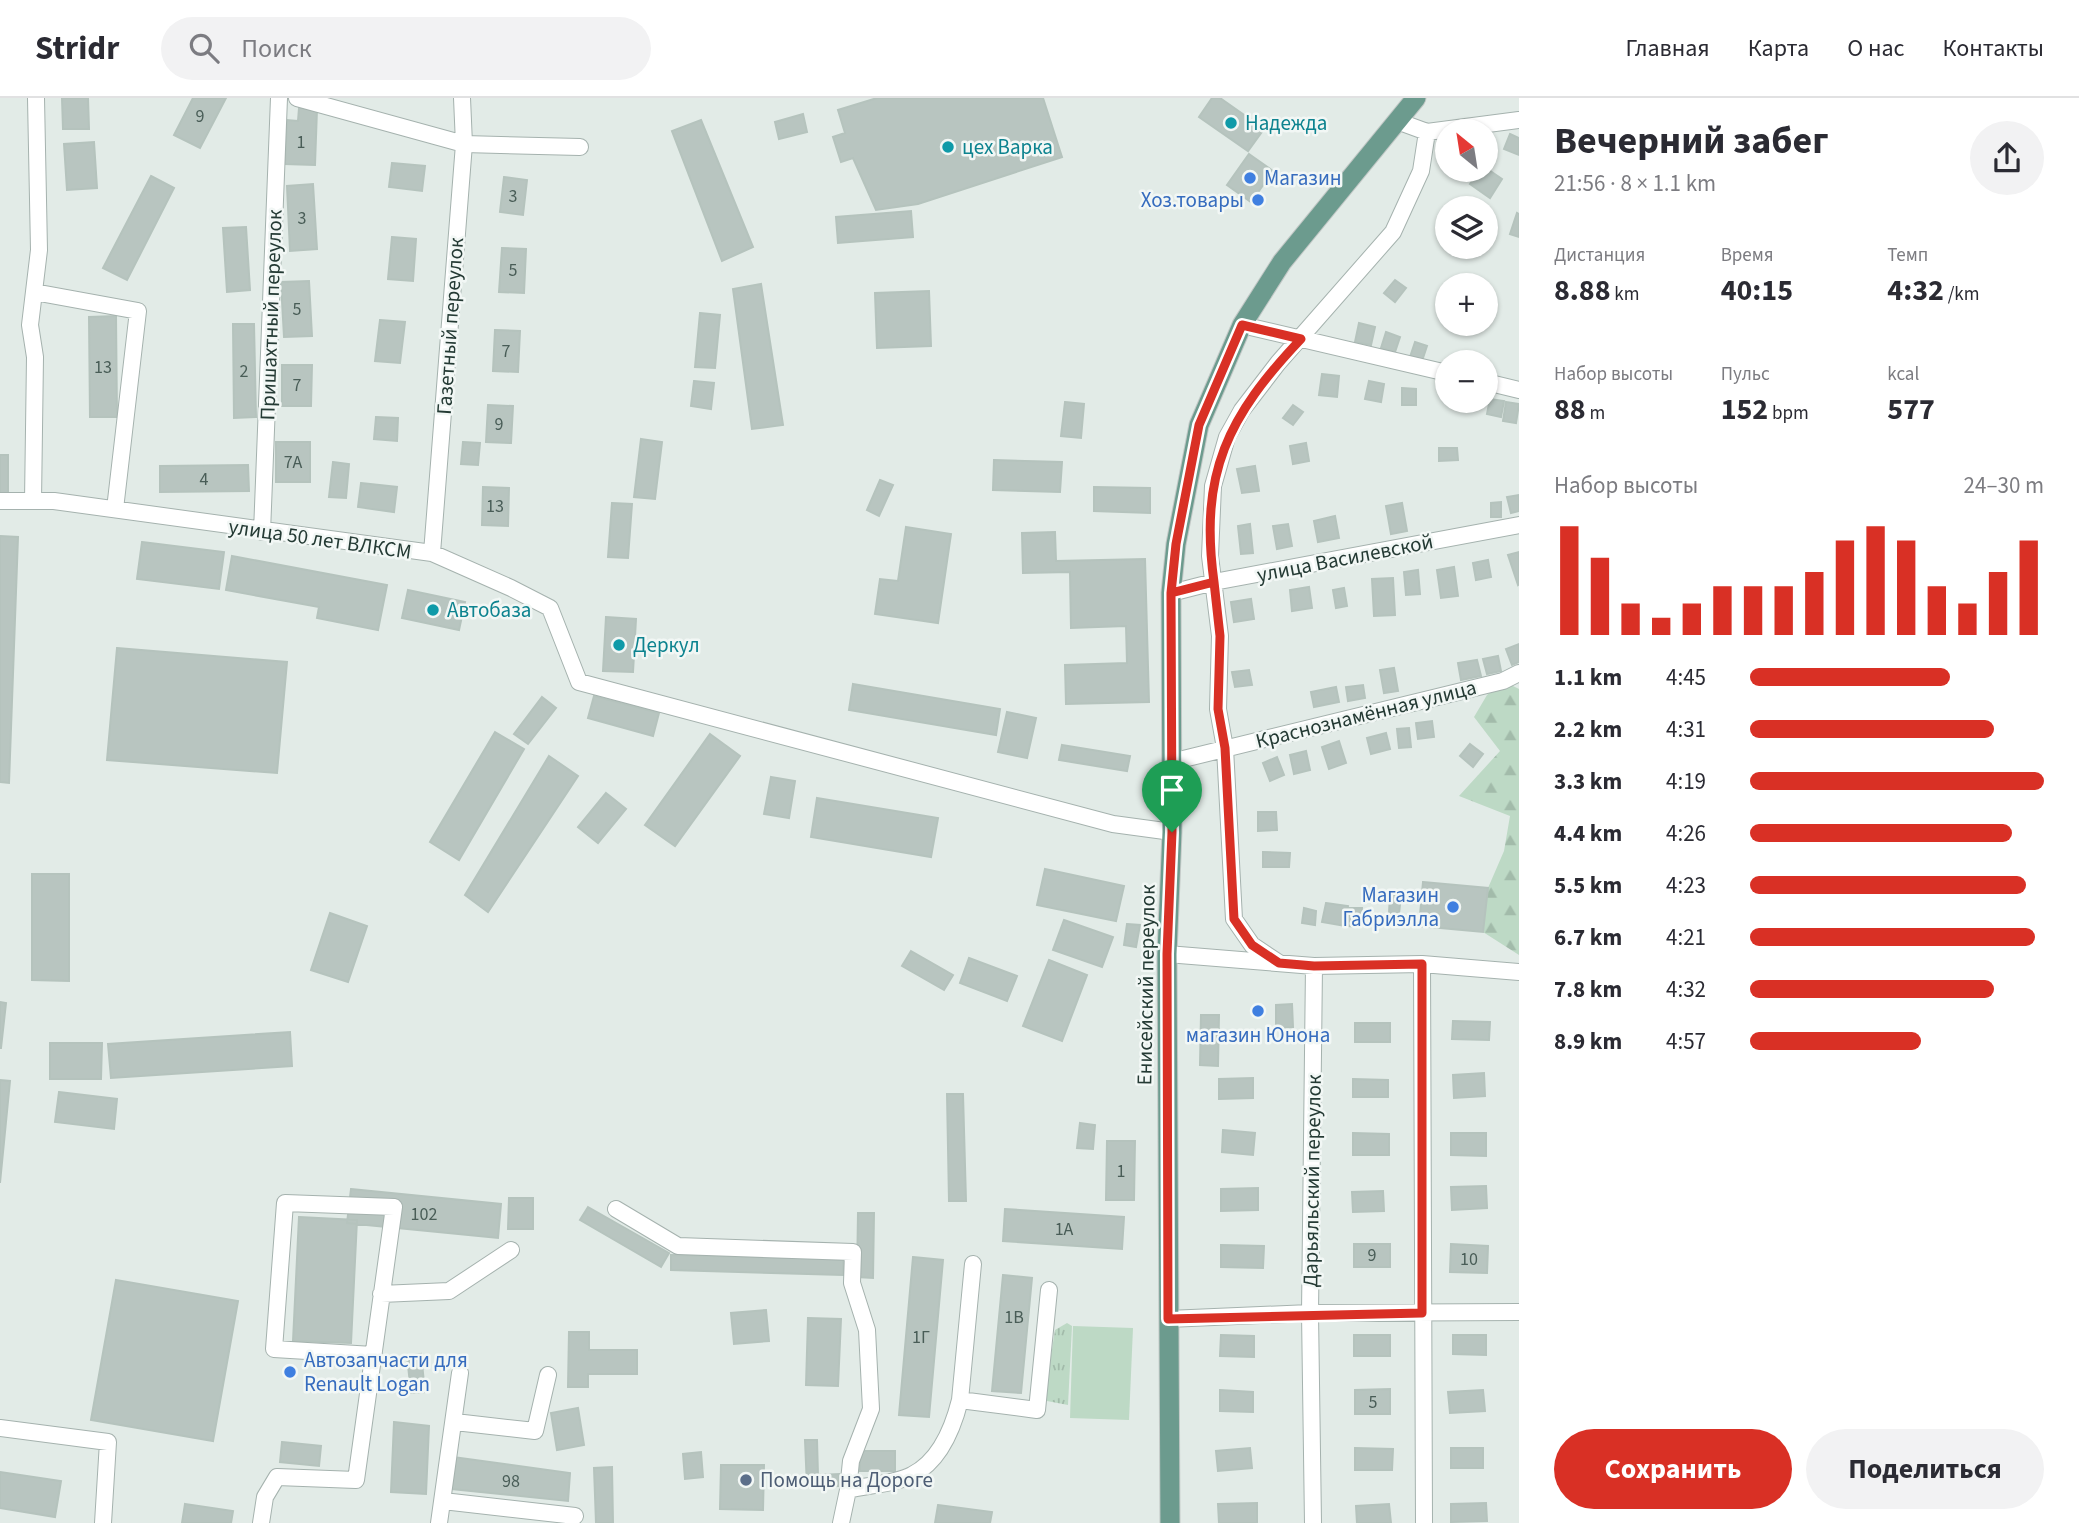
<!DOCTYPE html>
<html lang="ru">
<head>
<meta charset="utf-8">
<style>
	:root { --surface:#fff; --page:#f2f2f3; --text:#2b2b33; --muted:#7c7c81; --line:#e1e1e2; --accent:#d93025 }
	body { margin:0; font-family:"Source Sans 3",sans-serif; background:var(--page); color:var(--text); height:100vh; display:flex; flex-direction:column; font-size:26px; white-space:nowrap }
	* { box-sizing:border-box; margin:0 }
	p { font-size:23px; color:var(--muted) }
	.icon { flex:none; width:38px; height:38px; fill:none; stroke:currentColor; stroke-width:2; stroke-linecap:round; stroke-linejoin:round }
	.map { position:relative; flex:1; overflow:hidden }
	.sheet { display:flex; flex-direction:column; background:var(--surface); width:560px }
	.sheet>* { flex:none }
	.needle { width:46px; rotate:330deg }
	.fabs { position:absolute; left:1435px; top:21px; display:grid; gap:14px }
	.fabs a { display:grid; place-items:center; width:63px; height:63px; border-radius:50%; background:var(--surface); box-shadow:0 2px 5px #0004; font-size:35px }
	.pin { position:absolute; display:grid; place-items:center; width:60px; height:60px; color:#fff; margin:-72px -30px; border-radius:50% 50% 50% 0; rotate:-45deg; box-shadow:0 0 7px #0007 }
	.pin .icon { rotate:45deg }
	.round { display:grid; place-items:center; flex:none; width:74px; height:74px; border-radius:37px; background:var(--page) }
	.summary { display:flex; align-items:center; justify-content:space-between; height:119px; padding:0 35px }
	h1 { font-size:38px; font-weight:700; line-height:52px }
	.figures { display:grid; grid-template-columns:repeat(3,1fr); gap:10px; height:119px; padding:7px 35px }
	.figures div { display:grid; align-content:center }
	.figures b { font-size:30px; font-weight:700 }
	.figures small { font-size:19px; font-weight:400 }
	.figures p { font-size:19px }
	.chart { height:196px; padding:14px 35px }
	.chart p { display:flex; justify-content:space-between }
	.chart svg { width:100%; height:126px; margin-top:7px; stroke:var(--accent); stroke-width:6 }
	.button { display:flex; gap:14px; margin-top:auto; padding:14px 35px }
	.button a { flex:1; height:80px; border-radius:42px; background:var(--accent); color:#fff; font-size:28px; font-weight:700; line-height:80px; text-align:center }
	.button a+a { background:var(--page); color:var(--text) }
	ul { padding:0 35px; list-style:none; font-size:23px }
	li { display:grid; grid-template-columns:112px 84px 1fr; align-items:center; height:52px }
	li i { height:18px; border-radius:9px; background:var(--accent) }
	header { display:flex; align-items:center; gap:42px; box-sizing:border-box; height:98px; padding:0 35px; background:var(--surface); border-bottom:2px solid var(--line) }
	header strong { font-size:33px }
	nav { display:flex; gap:38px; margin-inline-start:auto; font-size:24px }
	.search { width:490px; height:63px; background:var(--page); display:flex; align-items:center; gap:18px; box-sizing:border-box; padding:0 24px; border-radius:38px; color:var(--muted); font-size:26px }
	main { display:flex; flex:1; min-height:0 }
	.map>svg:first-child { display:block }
	.grass { fill:url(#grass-tufts) }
	.forest { fill:url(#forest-firs) }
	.park { fill:#bdd9c5 }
	.building { fill:#b8c5c0; stroke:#b5c3bd; stroke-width:2 }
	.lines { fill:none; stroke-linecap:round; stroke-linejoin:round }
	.minor-casing { stroke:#a5b2ae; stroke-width:18 }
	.major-casing { stroke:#c2c8c6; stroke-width:21 }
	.minor { stroke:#fff; stroke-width:16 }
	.major { stroke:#6c9b8e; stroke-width:19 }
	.route-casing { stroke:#fff; stroke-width:14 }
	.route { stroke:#d93025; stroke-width:9 }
	.culture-dot { fill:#0f9aa8; stroke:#f2f7f5; stroke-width:2.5 }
	.shop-dot { fill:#3f7fe0; stroke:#f2f7f5; stroke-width:2.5 }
	.service-dot { fill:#5c6f8a; stroke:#f2f7f5; stroke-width:2.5 }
	.labels { text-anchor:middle; stroke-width:5; stroke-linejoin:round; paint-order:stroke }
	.number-label { font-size:18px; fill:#495d57 }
	.culture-label { font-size:21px; fill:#0d838f; stroke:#f2f7f5; text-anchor:start }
	.shop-label { font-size:21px; fill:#366cbe; stroke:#f2f7f5; text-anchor:start }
	.street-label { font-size:21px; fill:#243a34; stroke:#f2f7f5 }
	.service-label { font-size:21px; fill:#4e5e75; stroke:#f2f7f5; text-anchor:start }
</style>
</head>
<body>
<header>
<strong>Stridr</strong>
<div class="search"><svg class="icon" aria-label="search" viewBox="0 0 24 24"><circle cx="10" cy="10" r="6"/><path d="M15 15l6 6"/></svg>Поиск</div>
<nav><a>Главная</a><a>Карта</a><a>О нас</a><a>Контакты</a></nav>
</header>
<main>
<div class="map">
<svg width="1519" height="1425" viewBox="0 0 1519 1425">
	<defs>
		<pattern id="grass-tufts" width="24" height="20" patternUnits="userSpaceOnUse" patternTransform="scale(1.75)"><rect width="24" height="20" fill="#bdd9c5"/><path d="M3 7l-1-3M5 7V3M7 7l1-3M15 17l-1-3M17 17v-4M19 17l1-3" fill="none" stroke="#a2bbaa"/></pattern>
		<pattern id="forest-firs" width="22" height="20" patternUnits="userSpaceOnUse" patternTransform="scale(1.75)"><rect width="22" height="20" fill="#bdd9c5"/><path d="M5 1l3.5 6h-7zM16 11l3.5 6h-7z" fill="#a2bbaa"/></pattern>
	</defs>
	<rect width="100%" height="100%" fill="#e2ebe7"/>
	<!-- grass -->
	<path class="grass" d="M1067,1225L1072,1228L1068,1307L1047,1303L1045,1297L1055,1232Z"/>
	<!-- forest -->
	<path class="forest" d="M1503,583L1519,591V857L1483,834L1488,790L1504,753L1510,718L1459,698L1500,653L1474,619L1487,597Z"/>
	<!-- park -->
	<path class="park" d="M1073,1228L1133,1230L1129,1322L1070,1320Z"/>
	<!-- building -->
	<path class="building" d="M62,0H88L89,31H63Z
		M193,0H226L200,50L174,37Z
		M877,0H1043L1062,59L918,106L876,112L853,60L841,64L833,39L845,35L838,12Z
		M1212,0H1220L1264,31L1248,53L1199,19Z
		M299,10L317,11L315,67L285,66L287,22L298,23Z
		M803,16L807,34L779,41L775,24Z
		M701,22L753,149L722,163L672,33Z
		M1510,36L1519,40V57L1504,51Z
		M94,44L97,90L67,92L64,46Z
		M1249,56L1273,73L1251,104L1227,87Z
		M392,65L425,68L422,93L389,89Z
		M1486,70L1502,81L1490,100L1470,86L1480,72Z
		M151,78L174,90L127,182L103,170Z
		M504,79L527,82L523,117L500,114Z
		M313,86L317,151L290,153L287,88Z
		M911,113L913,139L838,145L836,119Z
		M1517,115L1519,116V139L1510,136Z
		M246,129L250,192L227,194L223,130Z
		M392,139L416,141L413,183L388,181Z
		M502,150L526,151L524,195L499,194Z
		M1395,182L1406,190L1395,204L1384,195Z
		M309,183L312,238L284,239L281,184Z
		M761,186L783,327L752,331L733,191Z
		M929,193L931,248L877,250L875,195Z
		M700,215L720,217L715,270L695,269Z
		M116,218L117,319H90L89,219Z
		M380,222L405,224L400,265L375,263Z
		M1359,225L1375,229L1371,247L1355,244Z
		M233,226H254L256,319L234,320Z
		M495,232L520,233L518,274L493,273Z
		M1386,234L1400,239L1395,254L1381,250Z
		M1415,244L1427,248L1422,263L1410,259Z
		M282,267H312L311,308H282Z
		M1322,276L1339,278L1337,299L1319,297Z
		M694,283L714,285L711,311L691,308Z
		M1369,283L1384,286L1381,304L1365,301Z
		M1402,290L1416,291V307H1402Z
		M1490,301L1504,303L1501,319L1487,316Z
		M1065,304L1084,306L1081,340L1061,338Z
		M1506,304L1519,306L1516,325L1503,323Z
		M488,307L513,308L511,345L486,344Z
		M1293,307L1303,314L1293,327L1283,320Z
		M376,319L398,320L397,343L374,341Z
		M641,341L662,344L655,401L634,399Z
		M276,344H310V384H276Z
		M463,344L480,345L478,367L461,366Z
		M1306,345L1309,363L1293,366L1290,348Z
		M1439,350H1457L1458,362L1439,363Z
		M0,357H8V395H0Z
		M994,362L1062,364L1060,394L993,392Z
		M333,364L349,366L346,400L329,399Z
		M248,367L249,393L160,394V368Z
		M1255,368L1259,393L1242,395L1237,371Z
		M880,382L893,387L879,418L867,412Z
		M361,385L397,389L394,414L358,409Z
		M483,389L509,390L508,428L482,427Z
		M1094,389L1150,390V415L1094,413Z
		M1519,397V413L1511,415L1507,399Z
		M1501,404V419H1491V405Z
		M612,405L632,406L628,460L608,459Z
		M1402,405L1407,433L1391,436L1386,408Z
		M1335,418L1339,440L1318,444L1314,423Z
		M1250,426L1253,455L1241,456L1238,428Z
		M1288,426L1292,448L1277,451L1273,428Z
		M906,429L951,436L938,525L875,516L880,481L898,483Z
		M1055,434L1056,463L1145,461L1149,604L1066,606L1065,567L1127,565L1126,528L1071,530L1070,474L1023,475L1022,435Z
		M0,438L18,439L9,685L0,684Z
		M142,444L224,454L219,491L137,481Z
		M1519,454V486L1518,487L1508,457Z
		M232,458L387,487L378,532L317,520L319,509L226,492Z
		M1488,462L1491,479L1476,482L1473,465Z
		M1454,469L1458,498L1441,500L1437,472Z
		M1418,472L1420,496L1406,497L1404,474Z
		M1393,480L1395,517L1374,518L1372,481Z
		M1309,489L1312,510L1292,513L1290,492Z
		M1344,490L1347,508L1336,510L1333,492Z
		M408,492L465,504L459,532L402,520Z
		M1251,501L1254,521L1234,524L1231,504Z
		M606,519L636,521L633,574L603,573Z
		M1519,546V564L1512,567L1506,551Z
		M117,550L287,564L277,675L107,662Z
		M1498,558L1501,573L1487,576L1483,561Z
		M1477,562L1481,578L1461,582L1458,565Z
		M1394,570L1398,593L1384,595L1380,572Z
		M1249,572L1252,587L1235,589L1232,574Z
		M853,586L1000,611L996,637L849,612Z
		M1363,587L1365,600L1348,603L1346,589Z
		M1336,589L1339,604L1314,609L1311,594Z
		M594,598L659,615L653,638L588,620Z
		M542,599L556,610L528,646L514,636Z
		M1007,614L1036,620L1027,660L998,654Z
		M1432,623L1434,639L1418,641L1416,625Z
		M1409,630L1411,649L1399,650L1397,631Z
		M495,634L524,651L459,762L430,744Z
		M1386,635L1390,651L1371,656L1367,640Z
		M710,636L740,658L675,748L645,727Z
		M1339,643L1346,665L1329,671L1322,649Z
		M1470,646L1483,656L1473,669L1460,658Z
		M1062,647L1130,658L1127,673L1059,662Z
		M1306,653L1310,672L1294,676L1290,657Z
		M549,658L578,678L488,814L465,797Z
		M1277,659L1284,677L1270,683L1263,665Z
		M771,679L795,683L789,720L764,716Z
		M606,695L626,711L598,745L578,729Z
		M817,700L938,720L931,759L811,739Z
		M1258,714H1276L1277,732L1258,733Z
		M1263,754L1290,755L1289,769H1263Z
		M1045,771L1124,788L1116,823L1037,807Z
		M32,776H69V883L32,882Z
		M1423,784L1488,790L1483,834L1419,828Z
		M1390,797H1401L1399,816L1389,815Z
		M1326,805L1348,808L1346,828L1322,824Z
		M1304,810L1316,813L1315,827L1302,825Z
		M1348,810H1362L1361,829L1348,828Z
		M330,815L367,828L348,884L311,872Z
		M1064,822L1113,839L1102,869L1053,852Z
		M1127,826L1140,827L1136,849L1124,847Z
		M911,853L953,877L944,892L902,868Z
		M969,860L1017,878L1007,903L960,885Z
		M1049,862L1087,877L1062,943L1023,928Z
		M0,904L6,905L1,950H0Z
		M1292,906L1293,929L1276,930V907Z
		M1201,917H1219L1218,968L1200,967Z
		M1453,923L1490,924L1489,942L1452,941Z
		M1355,925H1390V944H1355Z
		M290,934L292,968L111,980L108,946Z
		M50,945H102L101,981H50Z
		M1484,975L1485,998L1454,1000L1453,977Z
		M1253,980V1000L1219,1001V981Z
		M1353,981L1388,982V999H1353Z
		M0,982L10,983L0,1085Z
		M59,994L117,1001L114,1031L55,1024Z
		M947,996H963L966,1103H949Z
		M1080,1025L1095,1027L1093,1051L1077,1050Z
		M1223,1032L1255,1035L1253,1057L1222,1054Z
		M1353,1035L1389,1036V1057H1353Z
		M1451,1035H1486V1058L1451,1057Z
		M1107,1043H1135L1134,1102H1106Z
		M1486,1088L1487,1110L1452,1112L1451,1089Z
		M1258,1090V1112L1221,1113V1091Z
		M351,1091L501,1106L498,1140L347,1125Z
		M1383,1093L1384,1113L1353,1114L1352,1094Z
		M509,1100H533V1131H508Z
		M588,1109L669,1155L661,1169L580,1122Z
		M1005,1111L1124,1119L1122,1151L1003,1143Z
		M858,1115H874L873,1180L857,1179Z
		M299,1119L357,1122L351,1245L293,1243Z
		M1354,1146H1390V1169H1354Z
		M1451,1146L1488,1148L1487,1175L1450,1174Z
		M1221,1147L1264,1148L1263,1170L1221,1169Z
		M671,1157L843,1161V1177L671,1172Z
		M913,1159L943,1162L929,1319L899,1317Z
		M1003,1177L1032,1180L1021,1295L992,1293Z
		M116,1182L238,1203L213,1343L91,1322Z
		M766,1212L769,1243L734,1246L731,1215Z
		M808,1220L841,1221L838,1288L806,1287Z
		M569,1234H589V1252H637V1276H588V1289H568Z
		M1221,1237L1254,1238V1259L1220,1258Z
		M1354,1237H1390V1258H1354Z
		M1453,1237H1486V1257L1453,1256Z
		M421,1256L425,1294L411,1295L407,1258Z
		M1390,1291V1316H1355V1292Z
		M1220,1292L1253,1294V1314L1220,1313Z
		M1483,1292L1485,1313L1450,1315L1448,1294Z
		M578,1310L584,1347L557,1352L551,1315Z
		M394,1324L429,1328L426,1396L391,1394Z
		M805,1342H817L818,1377L839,1376V1388L807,1389Z
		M282,1344L321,1348L319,1368L280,1364Z
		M1250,1350L1252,1370L1218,1373L1216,1353Z
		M1355,1350L1393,1351L1392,1372H1355Z
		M1451,1350H1483V1370H1451Z
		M860,1353H895V1373H860Z
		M701,1354L703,1379L685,1381L683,1356Z
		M453,1359L570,1375L568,1403L452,1391Z
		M721,1367H764L763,1412L720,1411Z
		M612,1369L613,1425H596L594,1370Z
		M0,1374L61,1383L55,1419L0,1410Z
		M1257,1405V1425H1219L1218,1406Z
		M1486,1405L1487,1423L1451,1424V1406Z
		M185,1406L233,1413L231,1425H182Z
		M1389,1406L1391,1425H1357L1356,1408Z
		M938,1407L992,1414L990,1425H935Z"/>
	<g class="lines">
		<!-- minor casing -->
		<g class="minor-casing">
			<path id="minor" d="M297,0L464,46L580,49
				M1397,23L1427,34L1519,22
				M34,194L138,213L115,411
				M1242,227L1447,275
				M1486,284L1519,292
				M0,403H54L432,455L511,490L550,510L579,584L1113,726L1172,734
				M33,403L35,259L30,227L39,152L36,0
				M262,434L279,0
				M432,455L464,46L462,0
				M1171,495L1214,484L1519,427
				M1171,664L1503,583L1519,575
				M1167,856L1314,868L1422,866L1519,874
				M1279,865L1252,847L1234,821L1225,650L1218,611L1220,538L1210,458L1213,388L1227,339L1242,312L1278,265L1393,134L1421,73L1427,34
				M1422,866L1424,1425
				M616,1111L678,1148L853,1154L852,1185L867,1232L871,1311L851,1363L848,1392
				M381,1196L449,1193L511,1152
				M1168,1221L1310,1215L1519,1214
				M960,1302L973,1166
				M455,1324L535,1333L548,1277
				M0,1330L108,1344L103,1425
				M443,1403L575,1418
				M261,1425L265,1399L277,1379L356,1382L394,1109L285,1105L274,1251L373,1257
				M439,1425L460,1275
				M841,1425L848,1392C867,1387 895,1386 912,1377C940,1363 953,1330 960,1302L1037,1312L1049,1192
				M1313,1425L1310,1215L1314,868"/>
		</g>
		<!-- major casing -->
		<g class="major-casing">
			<path id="major" d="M1170,1425L1167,856L1172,734L1171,495L1176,446L1199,327L1242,227L1282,164L1416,0"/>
		</g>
		<!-- minor -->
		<use href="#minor" class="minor"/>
		<!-- major -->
		<use href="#major" class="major"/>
	</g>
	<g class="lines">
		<!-- route casing -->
		<g class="route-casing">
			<path id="route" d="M1172,734L1167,856L1168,1221L1422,1215V866L1314,868L1279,865L1252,847L1234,821L1225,650L1218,611L1220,538L1214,484L1171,495L1176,446L1199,327L1242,227L1301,241C1228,318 1199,375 1214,484L1171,495L1172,734"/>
		</g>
		<!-- route -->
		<use href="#route" class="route"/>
	</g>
	<!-- markers -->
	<g class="culture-dot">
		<circle cx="1231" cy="25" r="7"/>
		<circle cx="948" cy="49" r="7"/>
		<circle cx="433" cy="512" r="7"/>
		<circle cx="619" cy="547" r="7"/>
	</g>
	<g class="shop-dot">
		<circle cx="1250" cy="80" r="7"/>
		<circle cx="1258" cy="102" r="7"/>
		<circle cx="1453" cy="809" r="7"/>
		<circle cx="1258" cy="913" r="7"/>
		<circle cx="290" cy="1274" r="7"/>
	</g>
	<circle class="service-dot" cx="746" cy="1382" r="7"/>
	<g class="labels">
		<!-- number labels -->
		<g class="number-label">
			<text x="200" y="24">9</text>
			<text x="301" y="50">1</text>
			<text x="513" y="104">3</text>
			<text x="302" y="126">3</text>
			<text x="513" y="178">5</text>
			<text x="297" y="217">5</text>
			<text x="506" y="259">7</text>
			<text x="103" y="275">13</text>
			<text x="244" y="279">2</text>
			<text x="297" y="293">7</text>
			<text x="499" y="332">9</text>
			<text x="293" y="370">7А</text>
			<text x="204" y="387">4</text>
			<text x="495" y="414">13</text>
			<text x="1121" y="1079">1</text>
			<text x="424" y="1122">102</text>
			<text x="1064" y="1137">1А</text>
			<text x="1372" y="1163">9</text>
			<text x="1469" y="1167">10</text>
			<text x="1014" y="1225">1В</text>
			<text x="921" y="1245">1Г</text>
			<text x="1373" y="1310">5</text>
			<text x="511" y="1389">98</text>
		</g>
		<!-- culture labels -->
		<g class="culture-label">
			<text x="1245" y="32">Надежда</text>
			<text x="962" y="56">цех Варка</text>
			<text x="447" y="519">Автобаза</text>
			<text x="633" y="554">Деркул</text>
		</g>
		<!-- shop labels -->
		<g class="shop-label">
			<text x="1264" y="87">Магазин</text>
			<text x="1244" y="109" text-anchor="end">Хоз.товары</text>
			<text x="1439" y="804" text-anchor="end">Магазин<tspan x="1439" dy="24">Габриэлла</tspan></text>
			<text x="1258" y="944" text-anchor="middle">магазин Юнона</text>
			<text x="304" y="1269">Автозапчасти для<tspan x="304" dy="24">Renault Logan</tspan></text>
		</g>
		<!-- street labels -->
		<g class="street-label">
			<text transform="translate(271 217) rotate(-88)" y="7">Пришахтный переулок</text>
			<text transform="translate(450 228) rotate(-86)" y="7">Газетный переулок</text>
			<text transform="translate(320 441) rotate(8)" y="7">улица 50 лет ВЛКСМ</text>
			<text transform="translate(1345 460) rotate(-11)" y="7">улица Василевской</text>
			<text transform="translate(1366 616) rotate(-14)" y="7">Краснознамённая улица</text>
			<text transform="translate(1146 887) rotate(-89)" y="7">Енисейский переулок</text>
			<text transform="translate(1312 1083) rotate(-89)" y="7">Дарьяльский переулок</text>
		</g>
		<!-- service labels -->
		<g class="service-label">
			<text x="760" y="1389">Помощь на Дороге</text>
		</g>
	</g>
</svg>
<div class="fabs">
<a><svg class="needle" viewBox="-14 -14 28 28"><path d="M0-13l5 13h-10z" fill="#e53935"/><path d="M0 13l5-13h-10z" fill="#7c7c81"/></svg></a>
<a><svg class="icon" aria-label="layers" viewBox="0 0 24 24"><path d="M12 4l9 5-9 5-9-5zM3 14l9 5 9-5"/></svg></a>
<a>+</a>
<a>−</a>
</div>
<div class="pin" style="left:1172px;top:734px;background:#1e9e55"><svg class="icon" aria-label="arrive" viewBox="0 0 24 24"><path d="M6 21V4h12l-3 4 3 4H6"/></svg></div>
</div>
<section class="sheet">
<div class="summary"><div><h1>Вечерний забег</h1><p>21:56 · 8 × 1.1 km</p></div><a class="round"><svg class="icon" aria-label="share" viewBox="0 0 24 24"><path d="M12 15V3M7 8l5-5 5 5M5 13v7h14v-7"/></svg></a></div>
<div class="figures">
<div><p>Дистанция</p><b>8.88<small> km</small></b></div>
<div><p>Время</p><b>40:15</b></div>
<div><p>Темп</p><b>4:32<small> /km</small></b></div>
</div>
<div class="figures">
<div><p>Набор высоты</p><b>88<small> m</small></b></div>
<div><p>Пульс</p><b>152<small> bpm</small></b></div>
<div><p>kcal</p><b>577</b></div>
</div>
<div class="chart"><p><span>Набор высоты</span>24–30 m</p>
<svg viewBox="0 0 160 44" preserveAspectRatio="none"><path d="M5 44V6M15 44V17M25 44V33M35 44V38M45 44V33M55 44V27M65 44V27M75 44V27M85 44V22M95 44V11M105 44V6M115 44V11M125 44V27M135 44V33M145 44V22M155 44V11"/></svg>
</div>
<ul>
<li><b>1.1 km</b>4:45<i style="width:68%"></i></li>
<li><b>2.2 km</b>4:31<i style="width:83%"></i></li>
<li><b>3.3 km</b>4:19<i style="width:100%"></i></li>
<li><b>4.4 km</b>4:26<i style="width:89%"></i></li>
<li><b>5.5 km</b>4:23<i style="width:94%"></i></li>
<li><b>6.7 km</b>4:21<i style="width:97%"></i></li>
<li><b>7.8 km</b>4:32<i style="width:83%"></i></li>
<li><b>8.9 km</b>4:57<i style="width:58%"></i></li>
</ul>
<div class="button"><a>Сохранить</a><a>Поделиться</a></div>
</section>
</main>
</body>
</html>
